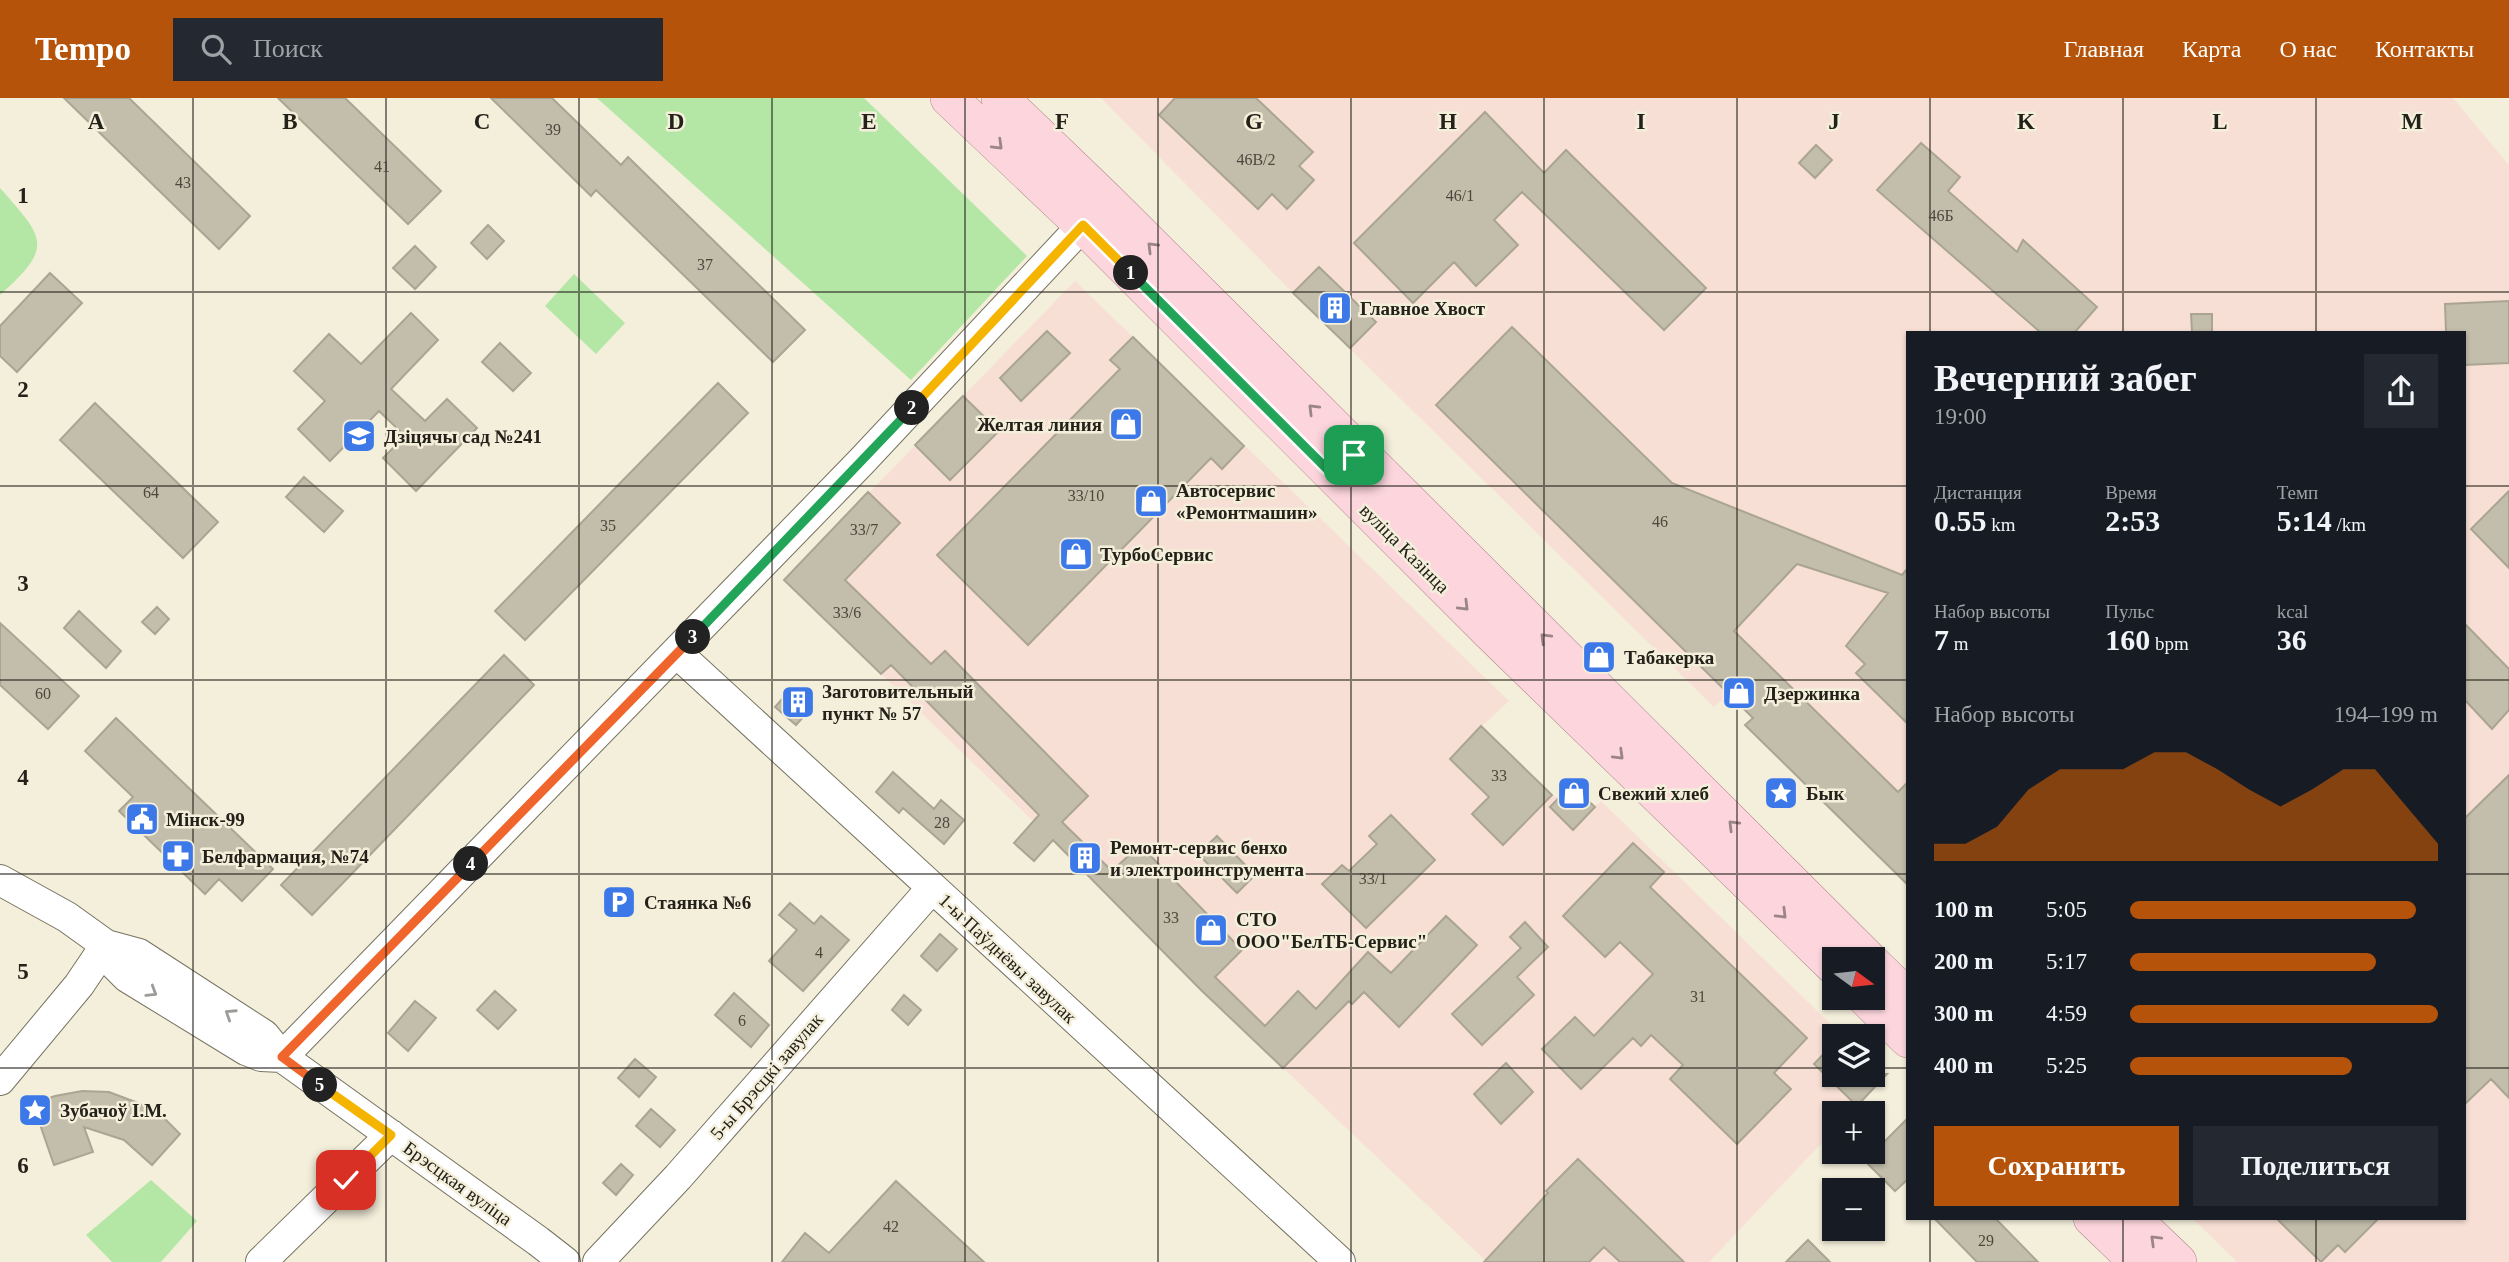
<!DOCTYPE html>
<html lang="ru">
<head>
<meta charset="utf-8">
<style>
	:root { --surface:#171b24; --page:#242831; --text:#f1f3f6; --muted:#9ea1a6; --accent:#b45309 }
	body { margin:0; font-family:Georgia,serif; background:var(--page); color:var(--text); height:100vh; display:flex; flex-direction:column; font-size:26px; white-space:nowrap }
	* { box-sizing:border-box; margin:0 }
	p { font-size:23px; color:var(--muted) }
	.icon { flex:none; width:38px; height:38px; fill:none; stroke:currentColor; stroke-width:2; stroke-linecap:round; stroke-linejoin:round }
	.map { position:relative; flex:1; overflow:hidden }
	.drawer { position:absolute; left:1906px; top:233px; width:560px; height:889px; display:flex; flex-direction:column; background:var(--surface); border-radius:0px; box-shadow:0 2px 5px #0004 }
	.drawer>* { flex:none }
	.needle { width:46px; rotate:105deg }
	.fabs { position:absolute; left:1822px; top:849px; display:grid; gap:14px }
	.fabs a { display:grid; place-items:center; width:63px; height:63px; border-radius:0px; background:var(--surface); box-shadow:0 2px 5px #0004; font-size:35px }
	.pin { position:absolute; display:grid; place-items:center; width:60px; height:60px; color:#fff; margin:-30px; border-radius:14px; box-shadow:0 4px 10px #0006 }
	.km { position:absolute; width:35px; height:35px; margin:-18px; border-radius:50%; background:#222; color:#fff; font-size:19px; line-height:35px; text-align:center }
	.round { display:grid; place-items:center; flex:none; width:74px; height:74px; border-radius:0px; background:var(--page) }
	.summary { display:flex; align-items:center; justify-content:space-between; height:119px; padding:0 28px }
	h1 { font-size:38px; font-weight:700; line-height:52px }
	.metrics { display:grid; grid-template-columns:repeat(3,1fr); gap:10px; height:119px; padding:7px 28px }
	.metrics div { display:grid; align-content:center }
	.metrics b { font-size:30px; font-weight:700 }
	.metrics small { font-size:19px; font-weight:400 }
	.metrics p { font-size:19px }
	.chart { height:196px; padding:14px 28px }
	.chart p { display:flex; justify-content:space-between }
	.chart svg { width:100%; height:126px; margin-top:7px; fill:var(--accent); opacity:.7 }
	.action { display:flex; gap:14px; margin-top:auto; padding:14px 28px }
	.action a { flex:1; height:80px; border-radius:0px; background:var(--accent); color:#fff; font-size:28px; font-weight:700; line-height:80px; text-align:center }
	.action a+a { background:var(--page); color:var(--text) }
	ul { padding:0 28px; list-style:none; font-size:23px }
	li { display:grid; grid-template-columns:112px 84px 1fr; align-items:center; height:52px }
	li i { height:18px; border-radius:9px; background:var(--accent) }
	header { display:flex; align-items:center; gap:42px; box-sizing:border-box; height:98px; padding:0 35px; background:var(--accent); color:#fff }
	header strong { font-size:33px }
	nav { display:flex; gap:38px; margin-inline-start:auto; font-size:24px }
	.search { width:490px; height:63px; background:var(--page); display:flex; align-items:center; gap:18px; box-sizing:border-box; padding:0 24px; border-radius:0px; color:var(--muted); font-size:26px }
	.map>svg:first-child { display:block }
	.industrial { fill:#f8dfd6 }
	.green { fill:#b4e6a5 }
	.building { fill:#c3beab; stroke:#aaa592; stroke-width:2 }
	.lines { fill:none; stroke-linecap:round; stroke-linejoin:round }
	.minor-casing { stroke:#777260; stroke-width:32 }
	.major-casing { stroke:#b0858a; stroke-width:38 }
	.minor { stroke:#fff; stroke-width:30 }
	.major { stroke:#fdd6dd; stroke-width:37 }
	.oneway { stroke:#9b8585 }
	.oneway2 { stroke:#9c9b98 }
	.split-1-casing { stroke:#fff; stroke-width:14 }
	.split-2-casing { stroke:#fff; stroke-width:14 }
	.split-3-casing { stroke:#fff; stroke-width:14 }
	.split-4-casing { stroke:#fff; stroke-width:14 }
	.split-5-casing { stroke:#fff; stroke-width:14 }
	.split-6-casing { stroke:#fff; stroke-width:14 }
	.split-1 { stroke:#22a559; stroke-width:9 }
	.split-2 { stroke:#f5b400; stroke-width:9 }
	.split-3 { stroke:#22a559; stroke-width:9 }
	.split-4 { stroke:#f0652b; stroke-width:9 }
	.split-5 { stroke:#f0652b; stroke-width:9 }
	.split-6 { stroke:#f5b400; stroke-width:9 }
	.grid { fill:none; stroke:#232119; stroke-width:2; stroke-opacity:0.55 }
	.labels { text-anchor:middle; stroke-width:5; stroke-linejoin:round; paint-order:stroke }
	.number-label { font-size:16px; fill:#4b483e }
	.poi-label { font-size:19px; font-weight:bold; fill:#232119; stroke:#f4efdb; text-anchor:start }
	.street-label { font-size:19px; fill:#232119; stroke:#f4efdb }
	.grid-label { font-size:23px; text-anchor:middle; font-weight:bold; fill:#232119; stroke:#f4efdb; stroke-width:5; stroke-linejoin:round; paint-order:stroke }
</style>
</head>
<body>
<header>
<strong>Tempo</strong>
<div class="search"><svg class="icon" aria-label="search" viewBox="0 0 24 24"><circle cx="10" cy="10" r="6"/><path d="M15 15l6 6"/></svg>Поиск</div>
<nav><a>Главная</a><a>Карта</a><a>О нас</a><a>Контакты</a></nav>
</header>
<div class="map">
<svg width="2509" height="1164" viewBox="0 0 2509 1164">
	<rect width="100%" height="100%" fill="#f4efdb"/>
	<!-- industrial -->
	<path class="industrial" d="M1101,0H2453L2509,67V1164H2237L2192,1120H2464V234H1908L1907,787L1745,627L1753,619L1728,597L1714,609L1293,195Z
		M1075,183L1509,603L1481,629L1552,697L1558,700L1571,687L1594,709L1601,703L1842,937L1834,938V976H1872L1873,967L1885,979L1850,1015H1834V1032L1709,1164H1487L1201,892L1099,787L784,482Z"/>
	<!-- green -->
	<path class="green" d="M597,0H864L1027,158L911,282Z
		M0,90C44,140 55,148 0,197Z
		M574,176L625,225L596,256L545,208Z
		M151,1082L197,1123L161,1164H112L86,1137Z"/>
	<!-- building -->
	<path class="building" d="M64,0H129L250,118L219,151Z
		M278,0H345L441,93L408,126Z
		M491,0H552L621,67L628,59L805,232L773,264L596,92L591,98Z
		M1175,0H1256L1313,54L1299,68L1314,82L1287,111L1272,96L1258,111L1159,17Z
		M1485,14L1544,75L1566,52L1706,190L1664,232L1522,94L1494,122L1518,147L1476,188L1454,164L1413,205L1354,145Z
		M1921,45L1960,79L1948,93L2017,154L2023,142L2097,209L2075,234H2040L1877,92Z
		M1816,47L1832,62L1815,80L1799,65Z
		M488,127L504,143L487,161L471,145Z
		M415,148L436,169L415,191L393,170Z
		M1319,169L1376,224L1350,250L1293,195Z
		M50,175L82,205L17,274L0,258V228Z
		M2509,203V265L2464,267V234H2446L2445,206Z
		M411,215L438,242L391,291L425,323L447,301L477,330L416,393L383,360L405,338L379,313L330,363L298,331L325,303L294,273L329,236L361,266Z
		M2191,216H2212V234H2192Z
		M1512,229L1672,385L1902,477L1908,470V626L1856,575L1865,566L1846,548L1888,495L1797,466L1734,533L1898,694L1908,684V787L1745,627L1753,620L1436,307Z
		M1047,233L1070,255L1021,303L1000,280Z
		M1133,239L1244,348L1222,371L1211,360L1028,547L937,457L1120,271L1110,262Z
		M500,245L531,275L513,293L482,264Z
		M718,285L748,315L525,542L495,513Z
		M963,298L999,333L950,382L915,347Z
		M95,305L218,424L183,460L60,342Z
		M304,379L343,413L324,434L286,399Z
		M2509,393V470L2471,431Z
		M868,394L900,425L845,482L931,566L945,553L1088,698L1062,724L1112,773L1140,747L1242,852L1215,879L1265,928L1298,893L1316,911L1368,854L1391,875L1446,818L1477,847L1399,929L1364,894L1352,906L1349,903L1283,970L1201,892L1053,742L1034,763L1014,745L1039,717L891,567L881,576L784,482Z
		M157,509L169,521L155,536L142,524Z
		M79,513L121,553L106,570L64,530Z
		M0,525L79,598L48,631L0,587Z
		M2464,525L2509,571V612L2492,631L2464,601Z
		M504,557L534,587L312,817L281,787Z
		M792,590L813,608L796,627L775,609Z
		M116,620L273,771L242,803L219,781L205,796L119,713L133,699L85,653Z
		M1481,628L1552,697L1503,747L1472,716L1489,699L1450,661Z
		M893,674L934,711L941,702L964,722L944,746L903,710L899,715L876,694Z
		M2509,677V1000L2491,981L2464,1007V721Z
		M1571,687L1595,709L1573,732L1550,709Z
		M1391,717L1435,762L1366,830L1322,786L1342,767L1349,773L1377,746L1369,738Z
		M1217,738L1255,777L1237,795L1198,756Z
		M1633,745L1664,774L1650,789L1807,940L1774,975L1791,991L1737,1046L1670,981L1683,967L1651,937L1641,948L1633,940L1581,991L1542,951L1575,919L1594,938L1653,876L1620,844L1605,859L1563,818Z
		M790,805L814,826L821,818L849,842L803,893L769,863L797,832L779,817Z
		M1525,824L1548,849L1517,879L1534,897L1482,947L1452,916L1521,850L1510,839Z
		M940,836L957,851L937,873L921,858Z
		M495,893L516,912L498,931L477,912Z
		M734,895L769,927L751,949L715,917Z
		M904,897L921,912L908,927L892,912Z
		M415,903L436,920L408,953L388,935Z
		M1834,945V976H1887L1857,1008L1814,966Z
		M635,961L656,979L639,999L618,980Z
		M1506,965L1533,994L1501,1026L1474,996Z
		M82,993L109,994L138,1005L163,1019L180,1036L152,1067L124,1042L84,1029L93,1054L54,1067L33,1006L55,998Z
		M651,1011L675,1032L660,1049L636,1028Z
		M1908,1020V1081L1895,1093L1865,1063Z
		M1578,1061L1684,1164H1620L1604,1149L1589,1164H1484L1548,1095L1546,1093Z
		M621,1066L633,1077L616,1097L603,1085Z
		M896,1083L984,1164H782L805,1135L829,1155Z
		M1934,1120H1995L2038,1164H1977Z
		M2276,1120H2379L2345,1154L2338,1147L2321,1164Z
		M1808,1142L1830,1164H1786Z"/>
	<g class="lines">
		<!-- minor casing -->
		<g class="minor-casing">
			<path id="minor" d="M677,555L1340,1164
				M0,782L67,819L106,847L139,856L264,937L282,959L538,1143L565,1164
				M106,847L115,867L127,879L246,952L261,958L282,959
				M282,959L862,363L1083,127
				M0,982L79,887L106,847
				M261,1164L391,1037
				M598,1164L678,1079L932,790"/>
		</g>
		<!-- major casing -->
		<g class="major-casing">
			<path id="major" d="M949,0L1083,127L1490,534L1834,868
				M1000,0L1107,103L1868,861
				M1872,865L1908,900
				M1866,900L1908,941
				M2092,1120L2138,1164
				M2132,1120L2178,1164"/>
		</g>
		<!-- minor -->
		<use href="#minor" class="minor"/>
		<!-- major -->
		<use href="#major" class="major"/>
	</g>
	<!-- one-way arrows -->
	<defs><path id="oneway-chevron" d="M-2-3.5L2.5 0L-2 3.5" fill="none" stroke-width="1.6" stroke-linecap="round" stroke-linejoin="round" transform="scale(1.75)"/></defs>
	<g class="oneway">
		<use href="#oneway-chevron" transform="translate(998 47) rotate(44)"/>
		<use href="#oneway-chevron" transform="translate(1152 149) rotate(-135)"/>
		<use href="#oneway-chevron" transform="translate(1313 311) rotate(-135)"/>
		<use href="#oneway-chevron" transform="translate(1464 508) rotate(45)"/>
		<use href="#oneway-chevron" transform="translate(1545 540) rotate(-135)"/>
		<use href="#oneway-chevron" transform="translate(1619 657) rotate(44)"/>
		<use href="#oneway-chevron" transform="translate(1733 727) rotate(-135)"/>
		<use href="#oneway-chevron" transform="translate(1782 816) rotate(45)"/>
		<use href="#oneway-chevron" transform="translate(2155 1142) rotate(-136)"/>
	</g>
	<g class="oneway2">
		<use href="#oneway-chevron" transform="translate(152 894) rotate(32)"/>
		<use href="#oneway-chevron" transform="translate(230 916) rotate(-147)"/>
	</g>
	<g class="lines">
		<!-- split-1 casing -->
		<g class="split-1-casing">
			<path id="split-1" d="M1131,175L1329,373C1343,378 1352,371 1354,357"/>
		</g>
		<!-- split-2 casing -->
		<g class="split-2-casing">
			<path id="split-2" d="M912,310L1083,127L1131,175"/>
		</g>
		<!-- split-3 casing -->
		<g class="split-3-casing">
			<path id="split-3" d="M693,539L912,310"/>
		</g>
		<!-- split-4 casing -->
		<g class="split-4-casing">
			<path id="split-4" d="M471,766L693,539"/>
		</g>
		<!-- split-5 casing -->
		<g class="split-5-casing">
			<path id="split-5" d="M320,987L282,959L471,766"/>
		</g>
		<!-- split-6 casing -->
		<g class="split-6-casing">
			<path id="split-6" d="M320,987L391,1037L346,1082"/>
		</g>
		<!-- split-1 -->
		<use href="#split-1" class="split-1"/>
		<!-- split-2 -->
		<use href="#split-2" class="split-2"/>
		<!-- split-3 -->
		<use href="#split-3" class="split-3"/>
		<!-- split-4 -->
		<use href="#split-4" class="split-4"/>
		<!-- split-5 -->
		<use href="#split-5" class="split-5"/>
		<!-- split-6 -->
		<use href="#split-6" class="split-6"/>
	</g>
	<!-- grid -->
	<path class="grid" d="M193,0V1164M386,0V1164M579,0V1164M772,0V1164M965,0V1164M1158,0V1164M1351,0V1164M1544,0V1164M1737,0V1164M1930,0V234M2123,0V234M2316,0V234M0,194H2509M0,388H1908M2464,388H2509M0,582H1908M2464,582H2509M0,776H1908M2464,776H2509M0,970H1834M1872,970H1908M2464,970H2509M1930,1120V1164M2123,1120V1164M2316,1120V1164"/>
	<!-- icons -->
	<defs>
		<g id="building-square" transform="scale(1.75)"><rect x="-9" y="-9" width="18" height="18" rx="4" fill="#3c78e7" stroke="#f4efdb"/><path d="M-4-6H4V6H1V3H-1V6H-4ZM-2.5-4.3h1.7v1.8h-1.7ZM.8-4.3h1.7v1.8H.8ZM-2.5-1h1.7V.8h-1.7ZM.8-1h1.7V.8H.8Z" fill="#fff"/></g>
		<g id="shop-square" transform="scale(1.75)"><rect x="-9" y="-9" width="18" height="18" rx="4" fill="#3c78e7" stroke="#f4efdb"/><path d="M-5-2.5h2.3a2.7 3.5 0 0 1 5.4 0H5L5.5 6h-11ZM-1.5-2.5h3a1.5 2.3 0 0 0-3 0Z" fill="#fff"/></g>
		<g id="school-square" transform="scale(1.75)"><rect x="-9" y="-9" width="18" height="18" rx="4" fill="#3c78e7" stroke="#f4efdb"/><path d="M0-5L7-2L0 1L-7-2ZM-4 1L0 2.5L4 1V4Q0 6-4 4Z" fill="#fff"/></g>
		<g id="sight-square" transform="scale(1.75)"><rect x="-9" y="-9" width="18" height="18" rx="4" fill="#3c78e7" stroke="#f4efdb"/><path d="M0-6L1.8-2.2L6-1.7L2.9 1.2L3.7 5.4L0 3.3L-3.7 5.4L-2.9 1.2L-6-1.7L-1.8-2.2Z" fill="#fff"/></g>
		<g id="civic-square" transform="scale(1.75)"><rect x="-9" y="-9" width="18" height="18" rx="4" fill="#3c78e7" stroke="#f4efdb"/><path d="M-.6-6.5H3V-4.5H.6V-3L4-1V1h2V6H-6V1h2V-1L-.6-3ZM-1.2 2.5V6h2.4V2.5Z" fill="#fff"/></g>
		<g id="pharmacy-square" transform="scale(1.75)"><rect x="-9" y="-9" width="18" height="18" rx="4" fill="#3c78e7" stroke="#f4efdb"/><path d="M-2-6h4v4h4v4h-4v4h-4v-4h-4v-4h4Z" fill="#fff"/></g>
		<g id="parking-square" transform="scale(1.75)"><rect x="-9" y="-9" width="18" height="18" rx="4" fill="#3c78e7" stroke="#f4efdb"/><path d="M-3.5-5.5H1a3.5 3.5 0 0 1 0 7H-1V5.5H-3.5ZM-1-3.4V-.6H.8a1.4 1.4 0 0 0 0-2.8Z" fill="#fff"/></g>
	</defs>
	<g fill-rule="evenodd">
		<use href="#building-square" x="1335" y="210"/>
		<use href="#shop-square" x="1126" y="326"/>
		<use href="#school-square" x="359" y="338"/>
		<use href="#shop-square" x="1151" y="403"/>
		<use href="#shop-square" x="1076" y="456"/>
		<use href="#shop-square" x="1599" y="559"/>
		<use href="#shop-square" x="1739" y="595"/>
		<use href="#building-square" x="798" y="604"/>
		<use href="#shop-square" x="1574" y="695"/>
		<use href="#sight-square" x="1781" y="695"/>
		<use href="#civic-square" x="142" y="721"/>
		<use href="#pharmacy-square" x="178" y="758"/>
		<use href="#building-square" x="1085" y="760"/>
		<use href="#parking-square" x="619" y="804"/>
		<use href="#shop-square" x="1211" y="832"/>
		<use href="#sight-square" x="35" y="1012"/>
	</g>
	<g class="labels">
		<!-- number labels -->
		<g class="number-label">
			<text x="553" y="37">39</text>
			<text x="1256" y="67">46В/2</text>
			<text x="382" y="74">41</text>
			<text x="183" y="90">43</text>
			<text x="1460" y="103">46/1</text>
			<text x="1941" y="123">46Б</text>
			<text x="705" y="172">37</text>
			<text x="151" y="400">64</text>
			<text x="1086" y="403">33/10</text>
			<text x="1660" y="429">46</text>
			<text x="608" y="433">35</text>
			<text x="864" y="437">33/7</text>
			<text x="847" y="520">33/6</text>
			<text x="43" y="601">60</text>
			<text x="1499" y="683">33</text>
			<text x="942" y="730">28</text>
			<text x="1373" y="786">33/1</text>
			<text x="1171" y="825">33</text>
			<text x="819" y="860">4</text>
			<text x="1698" y="904">31</text>
			<text x="742" y="928">6</text>
			<text x="891" y="1134">42</text>
			<text x="1986" y="1148">29</text>
		</g>
		<!-- poi labels -->
		<g class="poi-label">
			<text x="1360" y="217">Главное Хвост</text>
			<text x="1102" y="333" text-anchor="end">Желтая линия</text>
			<text x="384" y="345">Дзіцячы сад №241</text>
			<text x="1176" y="399">Автосервис<tspan x="1176" dy="22">«Ремонтмашин»</tspan></text>
			<text x="1100" y="463">ТурбоСервис</text>
			<text x="1624" y="566">Табакерка</text>
			<text x="822" y="600">Заготовительный<tspan x="822" dy="22">пункт № 57</tspan></text>
			<text x="1764" y="602">Дзержинка</text>
			<text x="1598" y="702">Свежий хлеб</text>
			<text x="1806" y="702">Бык</text>
			<text x="166" y="728">Мінск-99</text>
			<text x="1110" y="756">Ремонт-сервис бенхо<tspan x="1110" dy="22">и электроинструмента</tspan></text>
			<text x="202" y="765">Белфармация, №74</text>
			<text x="644" y="811">Стаянка №6</text>
			<text x="1236" y="828">СТО<tspan x="1236" dy="22">ООО"БелТБ-Сервис"</tspan></text>
			<text x="60" y="1019">Зубачоў І.М.</text>
		</g>
		<!-- street labels -->
		<g class="street-label">
			<text transform="translate(1405 450) rotate(45)" y="7">вуліца Казінца</text>
			<text transform="translate(1008 860) rotate(43)" y="7">1-ы Паўднёвы завулак</text>
			<text transform="translate(766 978) rotate(-49)" y="7">5-ы Брэсцкі завулак</text>
			<text transform="translate(458 1085) rotate(36)" y="7">Брэсцкая вуліца</text>
		</g>
	</g>
	<g class="grid-label">
		<text x="96" y="31">A</text>
		<text x="290" y="31">B</text>
		<text x="482" y="31">C</text>
		<text x="676" y="31">D</text>
		<text x="869" y="31">E</text>
		<text x="1062" y="31">F</text>
		<text x="1254" y="31">G</text>
		<text x="1448" y="31">H</text>
		<text x="1641" y="31">I</text>
		<text x="1834" y="31">J</text>
		<text x="2026" y="31">K</text>
		<text x="2220" y="31">L</text>
		<text x="2412" y="31">M</text>
		<text x="23" y="105">1</text>
		<text x="23" y="299">2</text>
		<text x="23" y="493">3</text>
		<text x="23" y="687">4</text>
		<text x="23" y="881">5</text>
		<text x="23" y="1075">6</text>
	</g>
</svg>
<div class="fabs">
<a><svg class="needle" viewBox="-14 -14 28 28"><path d="M0-13l5 13h-10z" fill="#e53935"/><path d="M0 13l5-13h-10z" fill="#9ea1a6"/></svg></a>
<a><svg class="icon" aria-label="layers" viewBox="0 0 24 24"><path d="M12 4l9 5-9 5-9-5zM3 14l9 5 9-5"/></svg></a>
<a>+</a>
<a>−</a>
</div>
<div class="pin" style="left:1354px;top:357px;background:#1e9e55"><svg class="icon" aria-label="arrive" viewBox="0 0 24 24"><path d="M6 21V4h12l-3 4 3 4H6"/></svg></div>
<div class="pin" style="left:346px;top:1082px;background:#d93025"><svg class="icon" aria-label="check" viewBox="0 0 24 24"><path d="M5 12l5 5 9-10"/></svg></div>
<b class="km" style="left:1131px;top:175px">1</b>
<b class="km" style="left:912px;top:310px">2</b>
<b class="km" style="left:693px;top:539px">3</b>
<b class="km" style="left:471px;top:766px">4</b>
<b class="km" style="left:320px;top:987px">5</b>
<section class="drawer">
<div class="summary"><div><h1>Вечерний забег</h1><p>19:00</p></div><a class="round"><svg class="icon" aria-label="share" viewBox="0 0 24 24"><path d="M12 15V3M7 8l5-5 5 5M5 13v7h14v-7"/></svg></a></div>
<div class="metrics">
<div><p>Дистанция</p><b>0.55<small> km</small></b></div>
<div><p>Время</p><b>2:53</b></div>
<div><p>Темп</p><b>5:14<small> /km</small></b></div>
</div>
<div class="metrics">
<div><p>Набор высоты</p><b>7<small> m</small></b></div>
<div><p>Пульс</p><b>160<small> bpm</small></b></div>
<div><p>kcal</p><b>36</b></div>
</div>
<div class="chart"><p><span>Набор высоты</span>194–199 m</p>
<svg viewBox="0 0 160 44" preserveAspectRatio="none"><path d="M0 44V38L10 38L20 32L30 19L40 12L50 12L60 12L70 6L80 6L90 12L100 19L110 25L120 19L130 12L140 12L150 25L160 38V44z"/></svg>
</div>
<ul>
<li><b>100 m</b>5:05<i style="width:93%"></i></li>
<li><b>200 m</b>5:17<i style="width:80%"></i></li>
<li><b>300 m</b>4:59<i style="width:100%"></i></li>
<li><b>400 m</b>5:25<i style="width:72%"></i></li>
</ul>
<div class="action"><a>Сохранить</a><a>Поделиться</a></div>
</section>
</div>
</body>
</html>
